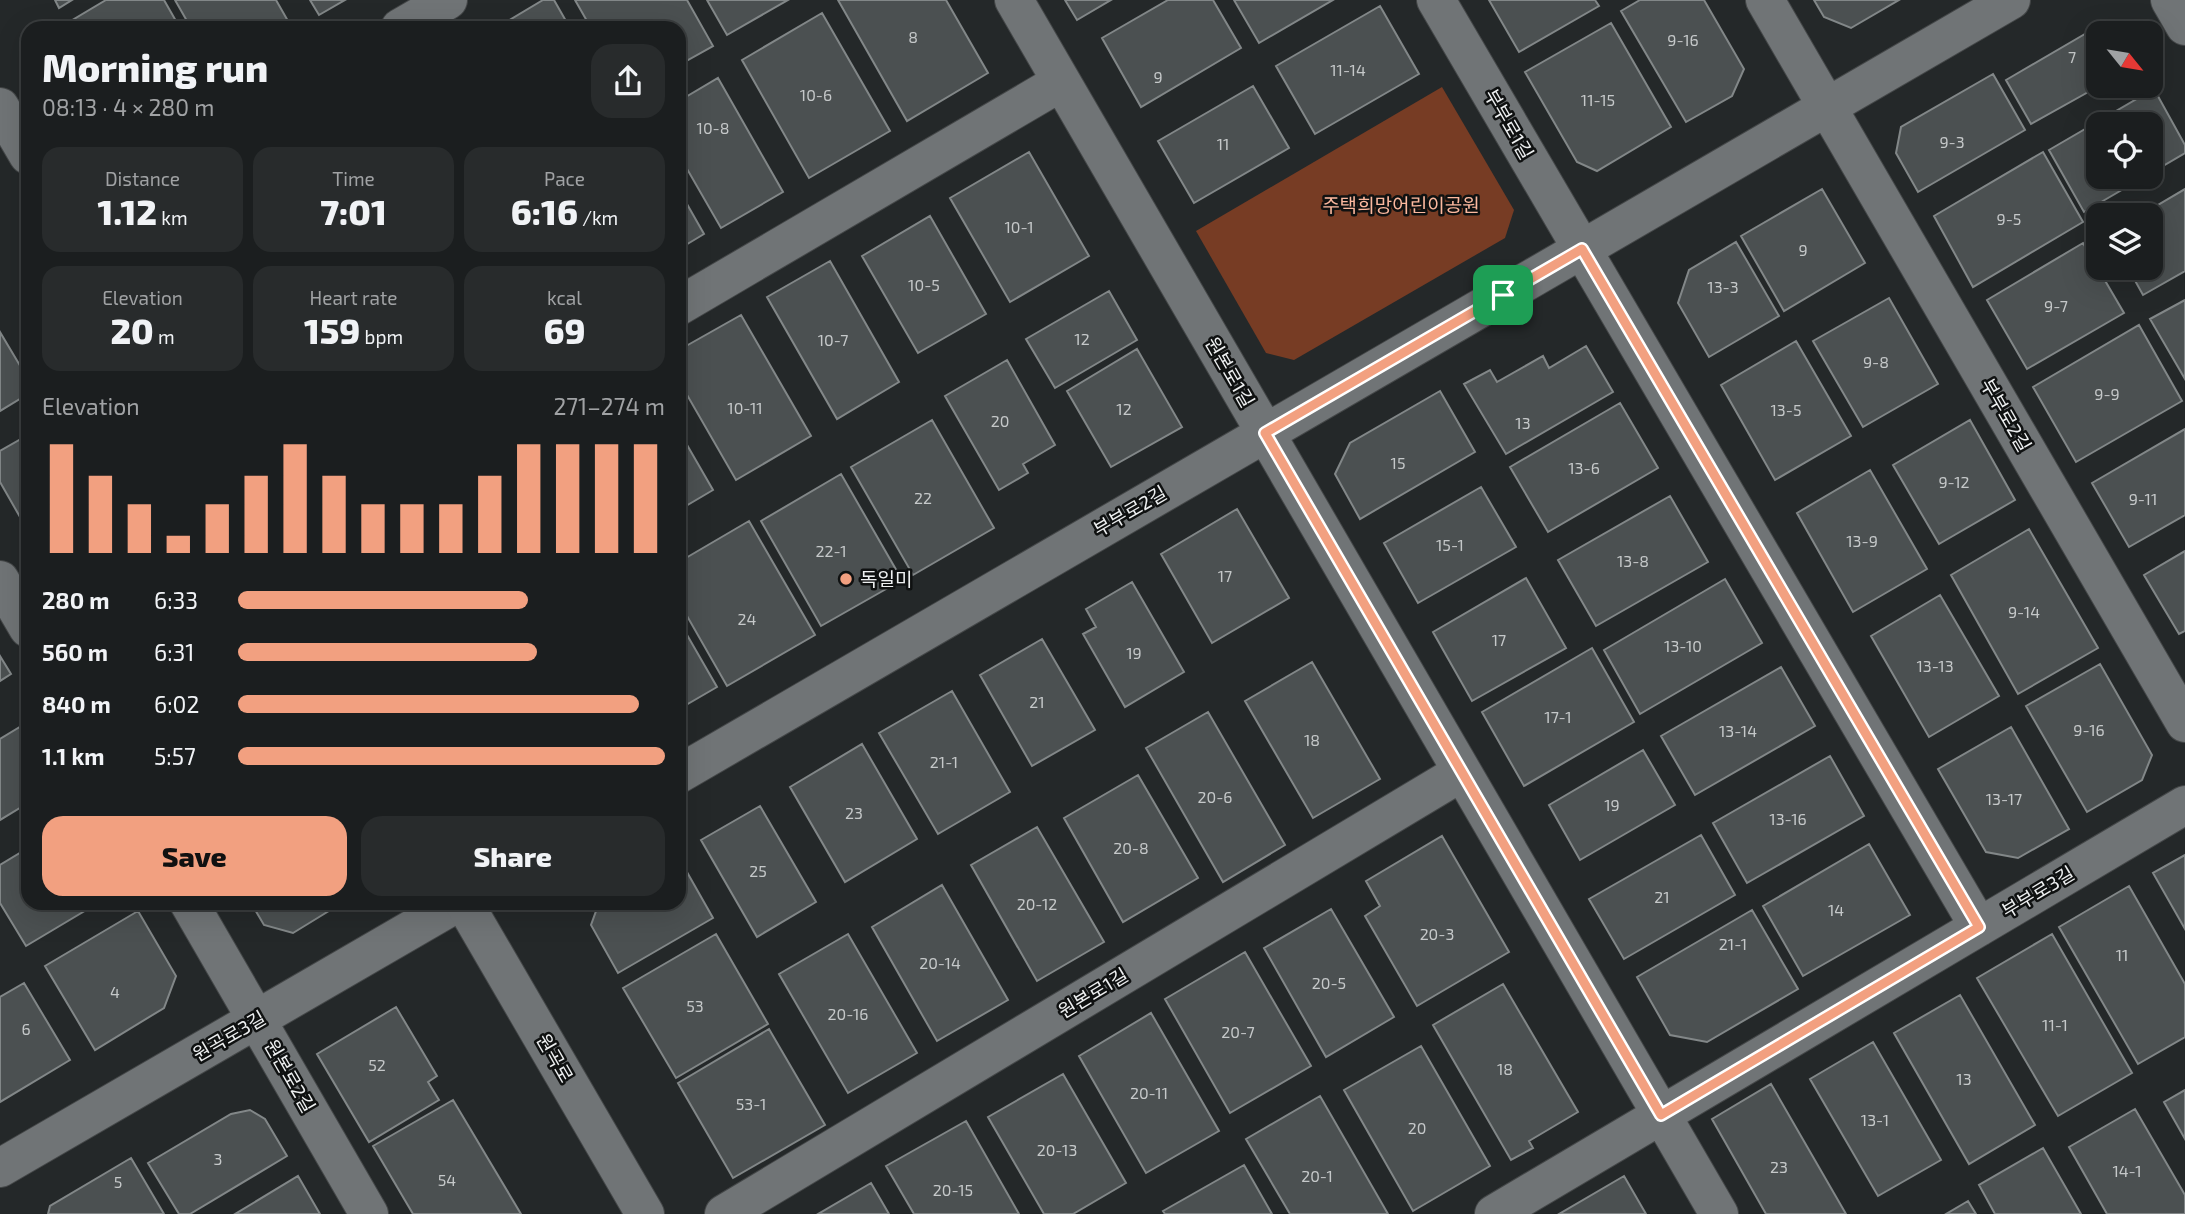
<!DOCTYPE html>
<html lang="en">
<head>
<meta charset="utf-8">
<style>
	:root { --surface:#1b1e1f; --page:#282b2c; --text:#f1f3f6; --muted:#a0a2a4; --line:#393c3d; --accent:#f2a080 }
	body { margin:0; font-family:"Exo 2","Noto Sans KR",sans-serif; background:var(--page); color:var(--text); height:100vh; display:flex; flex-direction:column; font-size:26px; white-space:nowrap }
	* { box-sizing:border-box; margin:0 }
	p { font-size:23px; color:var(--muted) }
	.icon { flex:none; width:38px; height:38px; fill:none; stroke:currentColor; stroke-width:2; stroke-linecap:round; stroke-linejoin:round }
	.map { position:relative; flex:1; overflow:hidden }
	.drawer { position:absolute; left:21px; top:21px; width:665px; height:889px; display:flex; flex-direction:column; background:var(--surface); border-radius:21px; box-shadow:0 7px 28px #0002,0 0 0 2px var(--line) }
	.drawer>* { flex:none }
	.needle { width:46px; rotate:120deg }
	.tools { position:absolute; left:2086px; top:21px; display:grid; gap:14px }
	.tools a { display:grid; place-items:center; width:77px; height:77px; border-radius:14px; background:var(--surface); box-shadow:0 7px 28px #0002,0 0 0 2px var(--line); font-size:35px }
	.pin { position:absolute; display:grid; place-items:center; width:60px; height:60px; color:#fff; margin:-30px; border-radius:14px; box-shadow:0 4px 10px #0006 }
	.round { display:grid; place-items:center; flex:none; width:74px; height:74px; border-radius:21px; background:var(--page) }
	.head { display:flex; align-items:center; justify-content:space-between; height:119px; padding:0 21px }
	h1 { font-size:38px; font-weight:800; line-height:52px }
	.stats { display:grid; grid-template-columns:repeat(3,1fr); gap:10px; height:119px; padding:7px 21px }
	.stats div { display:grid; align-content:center; border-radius:18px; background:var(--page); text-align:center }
	.stats b { font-size:35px; font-weight:800 }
	.stats small { font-size:19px; font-weight:400 }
	.stats p { font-size:19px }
	.chart { height:196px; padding:14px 21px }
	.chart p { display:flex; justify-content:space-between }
	.chart svg { width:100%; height:126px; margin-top:7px; stroke:var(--accent); stroke-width:6 }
	.button { display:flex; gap:14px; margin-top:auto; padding:14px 21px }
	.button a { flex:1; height:80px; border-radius:21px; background:var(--accent); color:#111; font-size:28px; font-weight:800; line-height:80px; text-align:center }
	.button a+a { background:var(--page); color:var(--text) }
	ul { padding:0 21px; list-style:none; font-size:23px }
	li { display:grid; grid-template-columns:112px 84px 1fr; align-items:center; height:52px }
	li i { height:18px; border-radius:9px; background:var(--accent) }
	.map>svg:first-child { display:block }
	.green { fill:#773c24 }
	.building { fill:#4b5051; stroke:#828788; stroke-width:2 }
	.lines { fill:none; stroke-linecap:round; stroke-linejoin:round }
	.minor-casing { stroke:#444748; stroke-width:40 }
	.tertiary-casing { stroke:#444748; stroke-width:40 }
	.minor { stroke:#707476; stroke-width:38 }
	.tertiary { stroke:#707476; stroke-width:38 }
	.route-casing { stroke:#fff; stroke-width:14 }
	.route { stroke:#f2a080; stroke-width:9 }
	.poi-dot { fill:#f2a080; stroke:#0f1111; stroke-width:2.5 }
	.labels { text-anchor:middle; stroke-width:5; stroke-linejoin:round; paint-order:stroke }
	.number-label { font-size:16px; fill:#c5c8c9 }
	.street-label { font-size:19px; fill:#eef0f1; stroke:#0f1111 }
	.park-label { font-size:19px; fill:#fcb99f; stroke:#0f1111 }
	.poi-label { font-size:19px; fill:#eef0f1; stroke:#0f1111; text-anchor:start }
</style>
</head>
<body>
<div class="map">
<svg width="2185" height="1214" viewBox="0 0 2185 1214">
	<rect width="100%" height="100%" fill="#242829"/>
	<!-- green -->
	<path class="green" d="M1442,87L1514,210L1505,238L1294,360L1266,353L1196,231Z"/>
	<!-- building -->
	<path class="building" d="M55,0H72L59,8Z
		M106,0H164L180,28H59Z
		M175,0H276L292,28H191Z
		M310,0H345L319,15Z
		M543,0H554L570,28H496Z
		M575,0H687L713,46L679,65V28H591Z
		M707,0H788L727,35Z
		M838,0H946L988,73L907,121Z
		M1065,0H1111L1077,20Z
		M1168,0H1213L1241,48L1141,107L1102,38Z
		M1234,0H1333L1259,43Z
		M1489,0H1595L1599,6L1519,52Z
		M1640,0H1704L1744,69L1732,96L1686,122L1621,11Z
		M1814,0H1899L1851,28L1824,17Z
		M1380,6L1419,74L1315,134L1276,66Z
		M822,13L890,131L809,178L742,60Z
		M1611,23L1671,127L1597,171L1577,162L1525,72Z
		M2102,24L2121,30L2123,33H2098L2099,86L2031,124L2006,80Z
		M1993,74L2025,130L1918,192L1896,153L1901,127Z
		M718,78L783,192L721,228L679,155V101Z
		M1253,86L1289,148L1194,203L1158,141Z
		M2154,89L2185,145V153L2151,173V124H2098V177H2144L2084,212L2049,150Z
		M1029,152L1089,256L1010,302L950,198Z
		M2043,152L2083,222L1973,287L1934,216Z
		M1822,189L1865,263L1784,311L1741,236Z
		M2185,189V271L2143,295L2128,268H2151V215H2141Z
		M679,190L704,234L679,249Z
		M930,216L986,314L918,353L862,256Z
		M1736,242L1779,316L1709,357L1678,303L1689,270Z
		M2083,243L2124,313L2027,369L1987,300Z
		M830,261L899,382L837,419L767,297Z
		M1109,291L1137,340L1055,388L1026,339Z
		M1889,298L1938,384L1863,427L1813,341Z
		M2185,300V379L2150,319Z
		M741,315L811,436L736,480L679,381V350Z
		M2139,325L2182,401L2076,462L2033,387Z
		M0,332L28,379V394L0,411Z
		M1796,341L1851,436L1775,480L1721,385Z
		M1586,346L1613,392L1506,454L1464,384L1490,370L1497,382L1543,356L1549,368Z
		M1137,349L1182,427L1111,467L1067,391Z
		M1007,360L1055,445L1023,464L1028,473L999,490L945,396Z
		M1440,391L1475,452L1360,519L1335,474L1350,443Z
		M1620,403L1658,468L1548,532L1510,467Z
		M932,420L994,528L913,575L851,467Z
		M1970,420L2015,500L1939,544L1893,465Z
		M2185,429V515L2129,547L2092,483Z
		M679,431L713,490L679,510Z
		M28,435V531L0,482V451Z
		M1870,470L1927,569L1853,612L1797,513Z
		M841,474L902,580L821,626L761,521Z
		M1481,487L1516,547L1418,603L1384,543Z
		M1670,496L1708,562L1596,626L1558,560Z
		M1237,509L1289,598L1212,643L1161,554Z
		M749,521L815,635L727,686L679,602V562Z
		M2029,529L2098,648L2018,694L1951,575Z
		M2185,551V631L2179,634L2144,575Z
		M1526,578L1566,648L1472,701L1433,632Z
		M1725,579L1762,643L1640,714L1604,650Z
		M1132,582L1184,672L1125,707L1083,634L1096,627L1086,609Z
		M1940,595L1999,696L1929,737L1871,636Z
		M679,621L717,687L679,709Z
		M1042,639L1095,730L1032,766L980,675Z
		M1592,648L1634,722L1524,786L1482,712Z
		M0,656L11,674L0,681Z
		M1312,662L1380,779L1313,818L1245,701Z
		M2100,664L2152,755L2142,780L2087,812L2026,706Z
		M1781,667L1815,726L1695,795L1661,736Z
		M952,691L1010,792L938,834L879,733Z
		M1208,712L1285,845L1223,882L1146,748Z
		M28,722V803L0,820V739Z
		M2011,727L2069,829L2018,858L1986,852L1938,769Z
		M862,744L917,839L845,882L790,787Z
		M1643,750L1675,805L1580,860L1549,805Z
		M1830,756L1864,816L1747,883L1713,823Z
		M1138,775L1198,878L1123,922L1064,818Z
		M760,806L816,902L757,937L701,840Z
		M1037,827L1104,942L1037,981L971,865Z
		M1701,835L1735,895L1624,959L1589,899Z
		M1442,836L1509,952L1417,1006L1365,916L1380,906L1366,881Z
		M1869,844L1910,915L1803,976L1763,906Z
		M28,848V903H98L26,946L0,903V865Z
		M2185,855V929L2153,873Z
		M679,858L713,918L618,973L591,925L599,903H679Z
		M942,885L1008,1000L937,1041L872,927Z
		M2129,886L2185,984V1037L2138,1064L2059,927Z
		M251,903H335L337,906L293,933L264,925Z
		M1331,909L1394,1017L1326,1057L1264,948Z
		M1752,910L1798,989L1707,1042L1670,1035L1637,977Z
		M138,911L176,976L164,1008L95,1050L45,966Z
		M716,934L768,1024L676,1078L623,988Z
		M848,934L917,1053L848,1093L779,974Z
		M2052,934L2132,1073L2058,1116L1977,978Z
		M1245,952L1311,1066L1230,1113L1165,999Z
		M24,983L70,1060L0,1102V997Z
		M1503,984L1578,1112L1529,1141L1533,1148L1511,1160L1433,1025Z
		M1960,995L2035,1125L1969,1164L1894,1033Z
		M396,1007L437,1076L428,1082L439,1100L369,1142L317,1054Z
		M1151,1013L1219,1131L1146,1173L1079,1056Z
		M769,1029L825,1125L733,1178L678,1083Z
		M1873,1042L1941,1160L1878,1196L1810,1079Z
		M1421,1046L1490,1166L1413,1211L1344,1090Z
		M1063,1074L1126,1183L1073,1214H1044L988,1117Z
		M1771,1084L1846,1214H1766L1712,1119Z
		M2185,1090V1139L2164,1102Z
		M1320,1096L1388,1214H1290L1246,1139Z
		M453,1100L521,1214H413L373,1146Z
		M2135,1109L2185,1195V1214H2107L2069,1147Z
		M250,1110L265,1119L287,1156L190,1214H179L148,1163L231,1114Z
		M966,1121L1019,1214H914L886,1166Z
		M2043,1148L2081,1214H1995L1979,1185Z
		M131,1158L164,1214H48L50,1206Z
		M1244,1165L1272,1214H1165L1163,1211Z
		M298,1176L320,1214H235Z
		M1624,1176L1646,1214H1559Z
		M871,1183L889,1214H818Z
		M1968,1201L1976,1214H1946Z"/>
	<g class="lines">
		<!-- minor casing -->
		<g class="minor-casing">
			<path id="minor" d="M1014,0L1719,1214
				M1436,0L1979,927
				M1765,0L2185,723
				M2170,0L2185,26
				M400,28L448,0
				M679,306L1061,82
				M0,580L28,628
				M679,774L2011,0
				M189,903L369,1214
				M0,1168L457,903
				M724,1214L1462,772
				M1494,1214L2185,805"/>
		</g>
		<!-- tertiary casing -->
		<g class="tertiary-casing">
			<path id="tertiary" d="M0,107L28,155
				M464,903L645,1214"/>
		</g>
		<!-- minor -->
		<use href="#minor" class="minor"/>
		<!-- tertiary -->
		<use href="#tertiary" class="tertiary"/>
	</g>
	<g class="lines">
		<!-- route casing -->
		<g class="route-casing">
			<path id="route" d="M1582,249L1979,927L1661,1115L1265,433Z"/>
		</g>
		<!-- route -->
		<use href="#route" class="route"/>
	</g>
	<!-- markers -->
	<circle class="poi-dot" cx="846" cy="579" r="7"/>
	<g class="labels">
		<!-- number labels -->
		<g class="number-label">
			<text x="913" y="43">8</text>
			<text x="1683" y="46">9-16</text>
			<text x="2072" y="63">7</text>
			<text x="1348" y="76">11-14</text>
			<text x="1158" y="83">9</text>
			<text x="816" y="101">10-6</text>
			<text x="1598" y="106">11-15</text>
			<text x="713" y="134">10-8</text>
			<text x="1952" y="148">9-3</text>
			<text x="1223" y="150">11</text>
			<text x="2009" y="225">9-5</text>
			<text x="1019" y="233">10-1</text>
			<text x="1803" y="256">9</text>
			<text x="924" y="291">10-5</text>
			<text x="1723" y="293">13-3</text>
			<text x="2056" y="312">9-7</text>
			<text x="1082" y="345">12</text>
			<text x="833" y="346">10-7</text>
			<text x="1876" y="368">9-8</text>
			<text x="2107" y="400">9-9</text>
			<text x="745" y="414">10-11</text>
			<text x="1124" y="415">12</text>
			<text x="1786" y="416">13-5</text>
			<text x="1000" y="427">20</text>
			<text x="1523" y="429">13</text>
			<text x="1398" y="469">15</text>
			<text x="1584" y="474">13-6</text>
			<text x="1954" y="488">9-12</text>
			<text x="923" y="504">22</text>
			<text x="2143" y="505">9-11</text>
			<text x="1862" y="547">13-9</text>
			<text x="1450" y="551">15-1</text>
			<text x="831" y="557">22-1</text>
			<text x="1633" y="567">13-8</text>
			<text x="1225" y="582">17</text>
			<text x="2024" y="618">9-14</text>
			<text x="747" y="625">24</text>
			<text x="1499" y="646">17</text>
			<text x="1683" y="652">13-10</text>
			<text x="1134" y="659">19</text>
			<text x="1935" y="672">13-13</text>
			<text x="1037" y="708">21</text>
			<text x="1558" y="723">17-1</text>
			<text x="2089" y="736">9-16</text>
			<text x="1738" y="737">13-14</text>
			<text x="1312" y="746">18</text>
			<text x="944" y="768">21-1</text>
			<text x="1215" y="803">20-6</text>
			<text x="2004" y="805">13-17</text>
			<text x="1612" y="811">19</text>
			<text x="854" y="819">23</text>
			<text x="1788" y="825">13-16</text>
			<text x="1131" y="854">20-8</text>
			<text x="758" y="877">25</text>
			<text x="1662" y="903">21</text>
			<text x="1037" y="910">20-12</text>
			<text x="1836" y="916">14</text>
			<text x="1437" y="940">20-3</text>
			<text x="1733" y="950">21-1</text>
			<text x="2122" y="961">11</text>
			<text x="940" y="969">20-14</text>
			<text x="1329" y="989">20-5</text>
			<text x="115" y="998">4</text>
			<text x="695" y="1012">53</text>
			<text x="848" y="1020">20-16</text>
			<text x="2055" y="1031">11-1</text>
			<text x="26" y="1035">6</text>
			<text x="1238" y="1038">20-7</text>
			<text x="377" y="1071">52</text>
			<text x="1505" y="1075">18</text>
			<text x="1964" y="1085">13</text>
			<text x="1149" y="1099">20-11</text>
			<text x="751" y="1110">53-1</text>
			<text x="1875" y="1126">13-1</text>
			<text x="1417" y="1134">20</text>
			<text x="1057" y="1156">20-13</text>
			<text x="218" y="1165">3</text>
			<text x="1779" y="1173">23</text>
			<text x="2127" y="1177">14-1</text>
			<text x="1317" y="1182">20-1</text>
			<text x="447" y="1186">54</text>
			<text x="118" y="1188">5</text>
			<text x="953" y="1196">20-15</text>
		</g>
		<!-- street labels -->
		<g class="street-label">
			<text transform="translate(1509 124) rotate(60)" y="7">부부로1길</text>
			<text transform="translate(1230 372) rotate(60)" y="7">원본로1길</text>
			<text transform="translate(2006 415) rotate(60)" y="7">부부로2길</text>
			<text transform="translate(1130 511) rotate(-30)" y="7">부부로2길</text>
			<text transform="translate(2038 892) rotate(-31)" y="7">부부로3길</text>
			<text transform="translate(1093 993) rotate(-31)" y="7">원본로1길</text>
			<text transform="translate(229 1036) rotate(-30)" y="7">원곡로3길</text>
			<text transform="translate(555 1058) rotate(60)" y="7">원곡로</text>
			<text transform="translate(290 1076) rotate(60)" y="7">원본로2길</text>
		</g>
		<!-- park labels -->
		<g class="park-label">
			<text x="1401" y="212">주택희망어린이공원</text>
		</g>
		<!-- poi labels -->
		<g class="poi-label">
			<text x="860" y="586">독일미</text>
		</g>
	</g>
</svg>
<div class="tools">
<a><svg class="needle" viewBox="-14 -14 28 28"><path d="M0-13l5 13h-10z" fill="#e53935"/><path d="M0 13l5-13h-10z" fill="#a0a2a4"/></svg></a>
<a><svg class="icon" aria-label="locate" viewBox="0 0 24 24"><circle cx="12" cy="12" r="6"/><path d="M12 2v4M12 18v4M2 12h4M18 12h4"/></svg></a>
<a><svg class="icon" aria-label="layers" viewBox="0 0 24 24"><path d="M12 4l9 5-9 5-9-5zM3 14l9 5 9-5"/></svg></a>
</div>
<div class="pin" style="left:1503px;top:295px;background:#1e9e55"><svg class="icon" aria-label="arrive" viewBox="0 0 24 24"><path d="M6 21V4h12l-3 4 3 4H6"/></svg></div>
<section class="drawer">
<div class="head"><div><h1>Morning run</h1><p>08:13 · 4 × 280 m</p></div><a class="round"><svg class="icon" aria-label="share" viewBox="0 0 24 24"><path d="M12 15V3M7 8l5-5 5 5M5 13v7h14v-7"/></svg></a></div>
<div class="stats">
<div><p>Distance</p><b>1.12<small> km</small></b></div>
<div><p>Time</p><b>7:01</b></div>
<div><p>Pace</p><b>6:16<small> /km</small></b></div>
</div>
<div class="stats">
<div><p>Elevation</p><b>20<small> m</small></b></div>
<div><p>Heart rate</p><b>159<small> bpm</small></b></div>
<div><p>kcal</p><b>69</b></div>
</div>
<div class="chart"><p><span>Elevation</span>271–274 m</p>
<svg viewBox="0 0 160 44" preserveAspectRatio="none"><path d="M5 44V6M15 44V17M25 44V27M35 44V38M45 44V27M55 44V17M65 44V6M75 44V17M85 44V27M95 44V27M105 44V27M115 44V17M125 44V6M135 44V6M145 44V6M155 44V6"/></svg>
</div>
<ul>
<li><b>280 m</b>6:33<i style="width:68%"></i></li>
<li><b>560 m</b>6:31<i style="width:70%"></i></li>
<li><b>840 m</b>6:02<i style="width:94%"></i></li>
<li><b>1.1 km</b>5:57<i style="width:100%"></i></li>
</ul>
<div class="button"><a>Save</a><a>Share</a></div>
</section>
</div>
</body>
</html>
